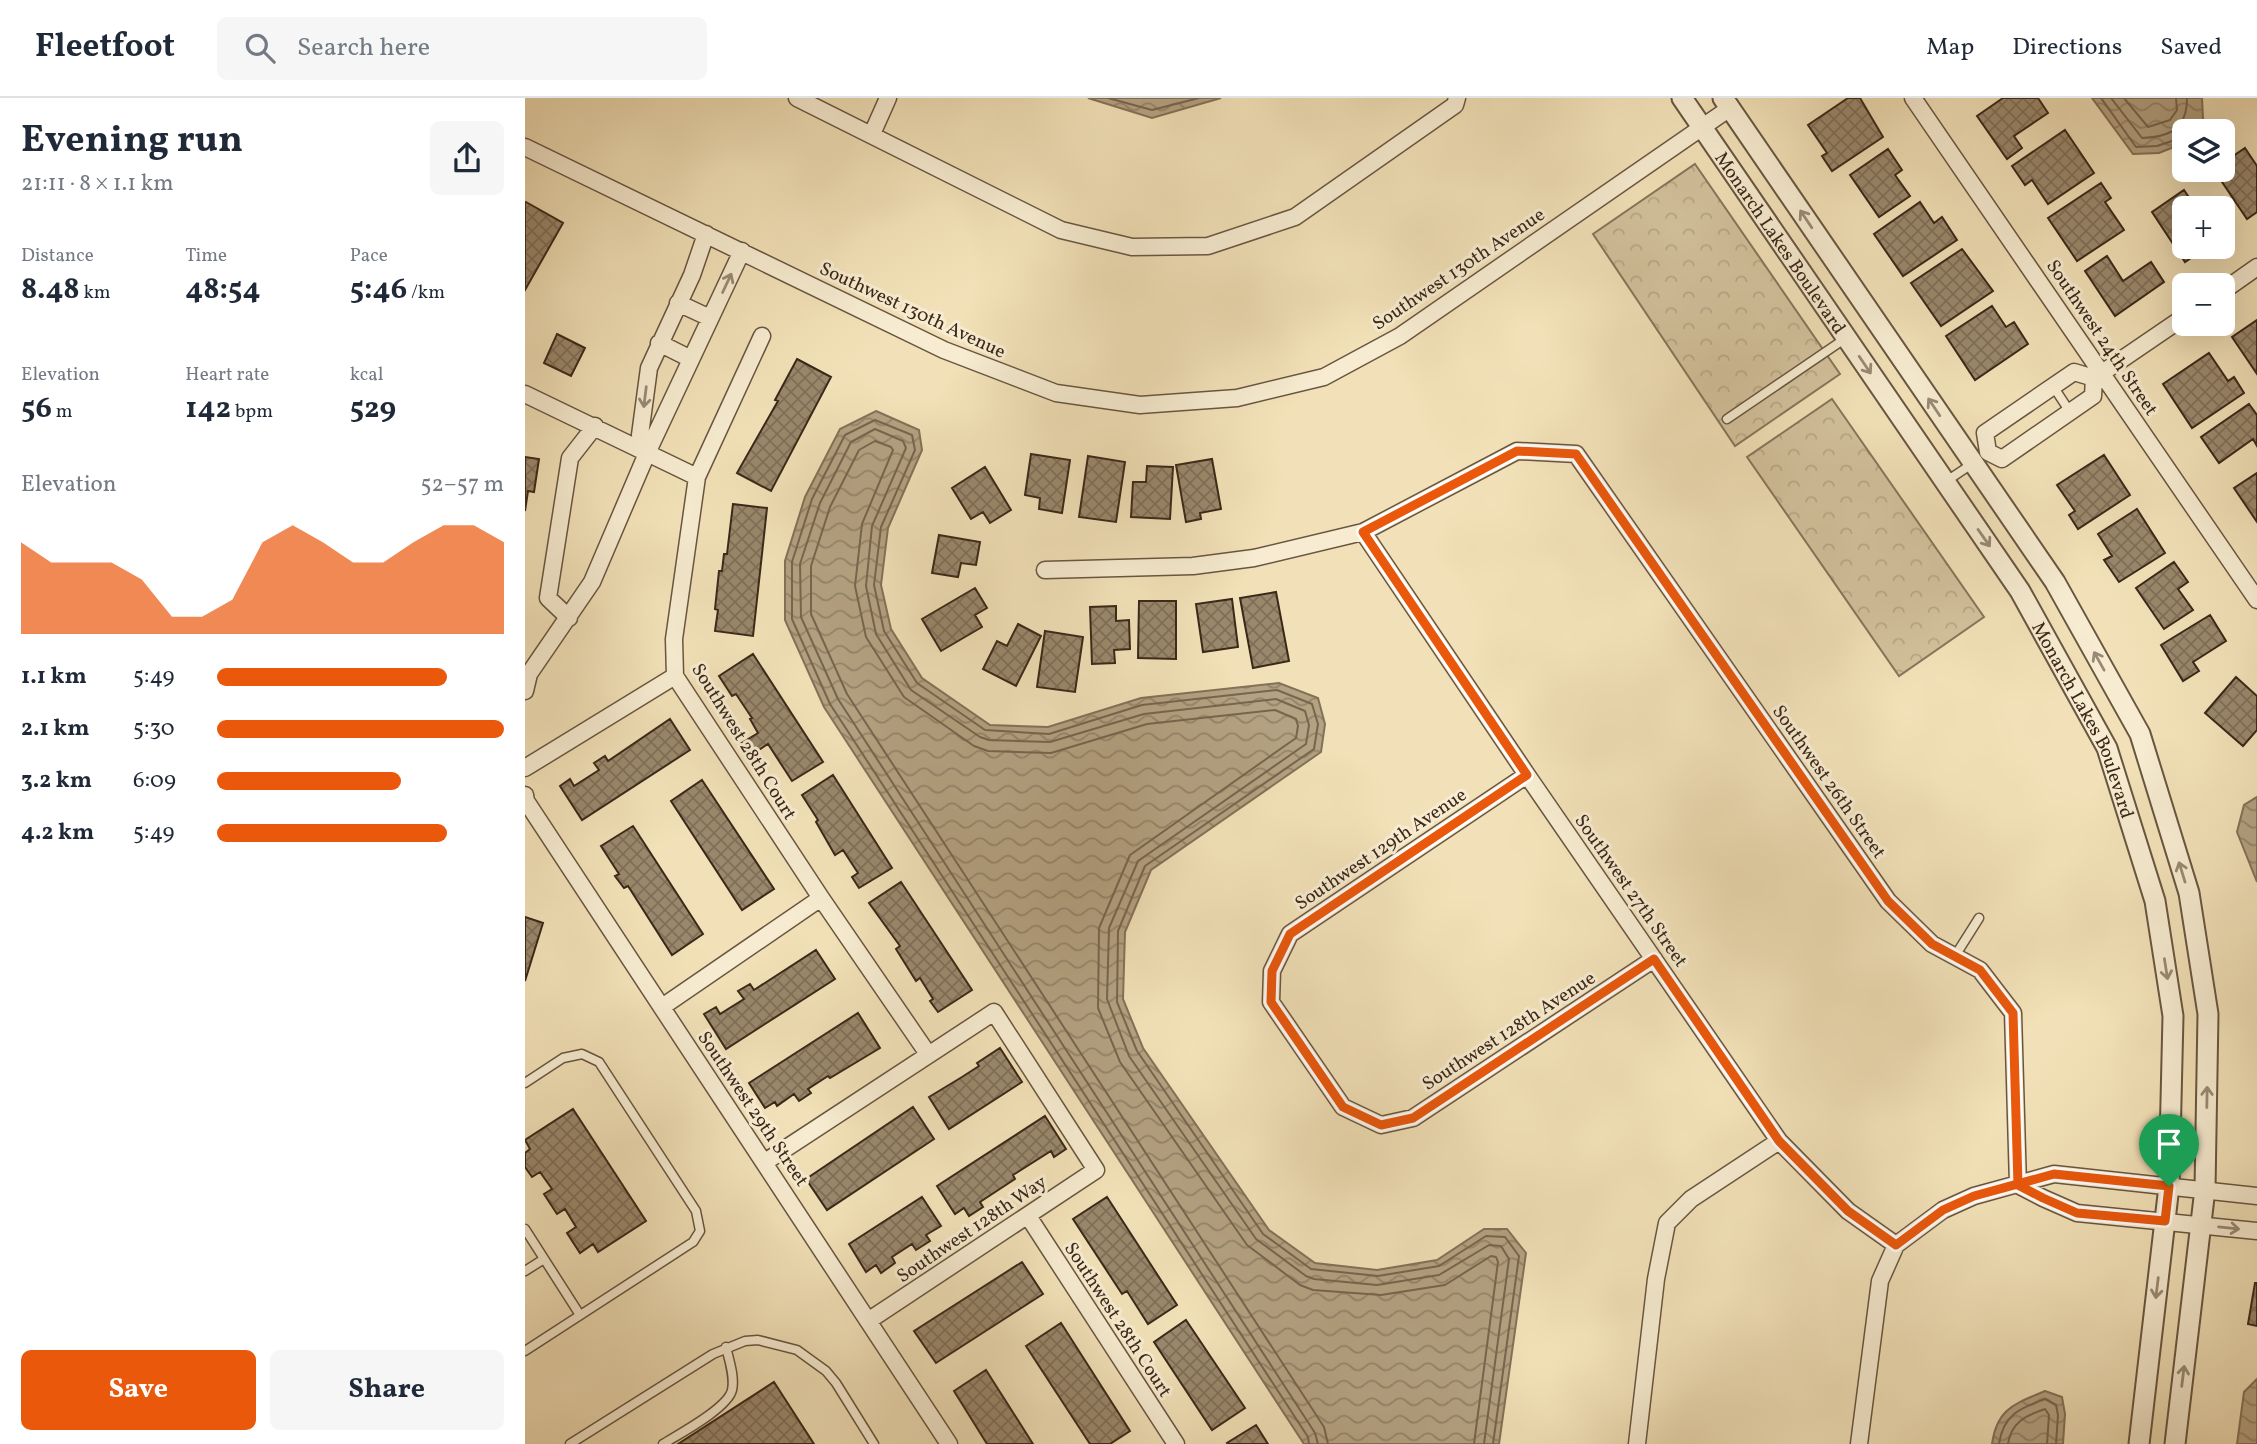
<!DOCTYPE html>
<html lang="en">
<head>
<meta charset="utf-8">
<style>
	:root { --surface:#fff; --page:#f6f6f7; --text:#1f2937; --muted:#747a83; --line:#e0e1e3; --accent:#ea580c }
	body { margin:0; font-family:Vollkorn,serif; background:var(--page); color:var(--text); height:100vh; display:flex; flex-direction:column; font-size:26px; white-space:nowrap }
	* { box-sizing:border-box; margin:0 }
	p { font-size:23px; color:var(--muted) }
	.icon { flex:none; width:38px; height:38px; fill:none; stroke:currentColor; stroke-width:2; stroke-linecap:round; stroke-linejoin:round }
	.map { position:relative; flex:1; overflow:hidden }
	.details { display:flex; flex-direction:column; background:var(--surface); width:525px }
	.details>* { flex:none }
	.buttons { position:absolute; left:1647px; top:21px; display:grid; gap:14px }
	.buttons a { display:grid; place-items:center; width:63px; height:63px; border-radius:10px; background:var(--surface); box-shadow:0 7px 28px #0002; font-size:35px }
	.pin { position:absolute; display:grid; place-items:center; width:60px; height:60px; color:#fff; margin:-72px -30px; border-radius:50% 50% 50% 0; rotate:-45deg; box-shadow:0 0 7px #0007 }
	.pin .icon { rotate:45deg }
	.round { display:grid; place-items:center; flex:none; width:74px; height:74px; border-radius:10px; background:var(--page) }
	.headline { display:flex; align-items:center; justify-content:space-between; height:119px; padding:0 21px }
	h1 { font-size:38px; font-weight:700; line-height:52px }
	.stats { display:grid; grid-template-columns:repeat(3,1fr); gap:10px; height:119px; padding:7px 21px }
	.stats div { display:grid; align-content:center }
	.stats b { font-size:30px; font-weight:700 }
	.stats small { font-size:19px; font-weight:400 }
	.stats p { font-size:19px }
	.chart { height:196px; padding:14px 21px }
	.chart p { display:flex; justify-content:space-between }
	.chart svg { width:100%; height:126px; margin-top:7px; fill:var(--accent); opacity:.7 }
	.primary-button { display:flex; gap:14px; margin-top:auto; padding:14px 21px }
	.primary-button a { flex:1; height:80px; border-radius:10px; background:var(--accent); color:#fff; font-size:28px; font-weight:700; line-height:80px; text-align:center }
	.primary-button a+a { background:var(--page); color:var(--text) }
	ul { padding:0 21px; list-style:none; font-size:23px }
	li { display:grid; grid-template-columns:112px 84px 1fr; align-items:center; height:52px }
	li i { height:18px; border-radius:9px; background:var(--accent) }
	header { display:flex; align-items:center; gap:42px; box-sizing:border-box; height:98px; padding:0 35px; background:var(--surface); border-bottom:2px solid var(--line) }
	header strong { font-size:33px }
	nav { display:flex; gap:38px; margin-inline-start:auto; font-size:24px }
	.search { width:490px; height:63px; background:var(--page); display:flex; align-items:center; gap:18px; box-sizing:border-box; padding:0 24px; border-radius:10px; color:var(--muted); font-size:26px }
	main { display:flex; flex:1; min-height:0 }
	.map>svg:first-child { display:block }
	.park { fill:url(#park-crowns); stroke:#87755b; stroke-width:2 }
	.water { fill:url(#water-waves); stroke:#847158; stroke-width:2 }
	.lines { fill:none; stroke-linecap:round; stroke-linejoin:round }
	.shore { stroke:#78654e; stroke-width:2 }
	.building { fill:url(#building-cross-hatch); stroke:#3b2819; stroke-width:2 }
	.service-casing { stroke:#695641; stroke-width:11 }
	.minor-casing { stroke:#695641; stroke-width:19 }
	.tertiary-casing { stroke:#695641; stroke-width:23 }
	.service { stroke:#f7ecd1; stroke-width:8 }
	.minor { stroke:#f7ecd1; stroke-width:16 }
	.tertiary { stroke:#f7ecd1; stroke-width:19 }
	.oneway { stroke:#998a75 }
	.route-casing { stroke:#fff; stroke-width:14 }
	.route { stroke:#ea580c; stroke-width:9 }
	.labels { text-anchor:middle; stroke-width:6; stroke-linejoin:round; paint-order:stroke }
	.street-label { font-size:19px; fill:#3b2819; stroke:#f7ecd1 }
</style>
</head>
<body>
<header>
<strong>Fleetfoot</strong>
<div class="search"><svg class="icon" aria-label="search" viewBox="0 0 24 24"><circle cx="10" cy="10" r="6"/><path d="M15 15l6 6"/></svg>Search here</div>
<nav><a>Map</a><a>Directions</a><a>Saved</a></nav>
</header>
<main>
<section class="details">
<div class="headline"><div><h1>Evening run</h1><p>21:11 · 8 × 1.1 km</p></div><a class="round"><svg class="icon" aria-label="share" viewBox="0 0 24 24"><path d="M12 15V3M7 8l5-5 5 5M5 13v7h14v-7"/></svg></a></div>
<div class="stats">
<div><p>Distance</p><b>8.48<small> km</small></b></div>
<div><p>Time</p><b>48:54</b></div>
<div><p>Pace</p><b>5:46<small> /km</small></b></div>
</div>
<div class="stats">
<div><p>Elevation</p><b>56<small> m</small></b></div>
<div><p>Heart rate</p><b>142<small> bpm</small></b></div>
<div><p>kcal</p><b>529</b></div>
</div>
<div class="chart"><p><span>Elevation</span>52–57 m</p>
<svg viewBox="0 0 160 44" preserveAspectRatio="none"><path d="M0 44V12L10 19L20 19L30 19L40 25L50 38L60 38L70 32L80 12L90 6L100 12L110 19L120 19L130 12L140 6L150 6L160 12V44z"/></svg>
</div>
<ul>
<li><b>1.1 km</b>5:49<i style="width:80%"></i></li>
<li><b>2.1 km</b>5:30<i style="width:100%"></i></li>
<li><b>3.2 km</b>6:09<i style="width:64%"></i></li>
<li><b>4.2 km</b>5:49<i style="width:80%"></i></li>
</ul>
<div class="primary-button"><a>Save</a><a>Share</a></div>
</section>
<div class="map">
<svg width="1732" height="1346" viewBox="0 0 1732 1346">
	<defs>
		<pattern id="park-crowns" width="20" height="18" patternUnits="userSpaceOnUse" patternTransform="scale(1.75)"><rect width="20" height="18" fill="#d3c29d"/><path d="M2 6a3 3 0 1 1 6 0M12 15a3 3 0 1 1 6 0" fill="none" stroke="#b6a787"/></pattern>
		<pattern id="water-waves" width="16" height="10" patternUnits="userSpaceOnUse" patternTransform="scale(1.75)"><rect width="16" height="10" fill="#b4a282"/><path d="M0 5q4-4 8 0t8 0" fill="none" stroke="#94846a"/></pattern>
		<pattern id="building-cross-hatch" width="8" height="8" patternUnits="userSpaceOnUse" patternTransform="scale(1.75)"><rect width="8" height="8" fill="#9a886c"/><path d="M0 0l8 8M0 8l8-8" fill="none" stroke="#7f6f58"/></pattern>
	</defs>
	<rect width="100%" height="100%" fill="#f2e1b8"/>
	<filter id="stains"><feTurbulence type="fractalNoise" baseFrequency=".00286" numOctaves="4"/><feColorMatrix values="0 0 0 0 .2 0 0 0 0 .09 0 0 0 0 .02 0 0 0 .5 -.17"/></filter>
	<radialGradient id="worn" r=".72"><stop offset=".6" stop-color="#630" stop-opacity="0"/><stop offset="1" stop-color="#630" stop-opacity=".3"/></radialGradient>
	<!-- park -->
	<path class="park" d="M1170,66L1315,276L1210,348L1068,136Z
		M1307,301L1459,519L1374,578L1222,359Z"/>
	<!-- water -->
	<path class="water" d="M563,0H696L627,20Z
		M1567,0H1677L1678,21L1669,33H1659V45L1634,55L1608,56Z
		M351,313L394,332L397,352L363,430L356,487L366,531L397,580L465,627L523,629L616,600L754,585L793,600L800,626L796,654L626,772L600,834L598,901L618,950L744,1132L790,1165L852,1172L912,1162L959,1131H982L1001,1155L974,1346H779L299,609L260,522V463L280,399L315,331Z
		M1732,699V784L1712,734L1719,707Z
		M1732,1281V1346H1712L1719,1294Z
		M1520,1293L1537,1299L1540,1316L1538,1346H1467C1472,1310 1490,1306 1520,1293Z"/>
	<g class="lines">
		<!-- shore -->
		<path class="shore" d="M583,0L627,12L674,0
			M1576,0L1611,49L1632,48L1659,39
			M1586,0L1617,40C1646,39 1662,30 1662,0
			M1599,0L1623,29L1645,22L1652,12L1651,0
			M784,1346L783,1339L305,606L267,521V464L287,401L320,337L350,322L387,337L390,352L356,429L349,487L359,533L392,585L460,632L524,636L617,607L752,592L787,606L793,626L789,651L620,768L593,833L592,904L612,953L738,1136L786,1171L853,1178L914,1168L961,1138L980,1139L994,1158L968,1346
			M793,1346L790,1335L313,601L276,519L275,466L295,405L326,344L350,331L378,343L381,350L347,428L341,488L351,536L386,592L455,639L464,642L525,644L619,616L751,601L780,613L784,627L781,646L613,763L584,830L582,901L604,958L731,1141L781,1178L789,1181L852,1187L914,1177L964,1147L976,1148L984,1161L959,1346
			M803,1346L799,1329L322,596L286,516V468L305,409L334,352L350,343L366,349L368,352L337,426L330,488L341,539L379,599L449,648L463,653L526,655L622,626L750,612L771,621L773,628L771,640L605,757L574,830L573,910L595,964L722,1147L775,1187L788,1192L856,1197L920,1187L966,1158L971,1159L973,1164L949,1346
			M1474,1346C1478,1317 1495,1310 1520,1301L1531,1307L1533,1317L1531,1346
			M1483,1346C1486,1324 1502,1317 1520,1311L1524,1317L1522,1346"/>
	</g>
	<!-- building -->
	<path class="building" d="M1323,0H1335L1358,39L1307,73L1297,58L1302,55L1283,27Z
		M1478,0H1513L1523,15L1489,38L1497,50L1482,61L1452,18Z
		M1540,32L1569,75L1523,106L1507,82L1500,87L1487,68Z
		M1720,50L1732,68V114L1722,121L1689,72H1698V65Z
		M1363,51L1377,72L1370,77L1385,98L1354,119L1325,77Z
		M1576,85L1586,100L1580,104L1599,132L1552,163L1523,120Z
		M1659,92L1671,110H1659V149H1682L1660,164L1627,114Z
		M1,104L38,125L0,192V105Z
		M1395,104L1409,125L1417,119L1432,142L1378,178L1349,136Z
		M1437,151L1468,193L1416,228L1386,185Z
		M1582,158L1598,183L1626,164L1639,184L1590,218L1560,173Z
		M1467,208L1481,229L1489,224L1503,246L1450,282L1421,238Z
		M1732,222V276L1707,239Z
		M32,236L60,250L46,278L19,265Z
		M1684,255L1703,283L1709,279L1719,295L1667,330L1638,286Z
		M272,261L306,279L246,393L212,375L253,303L250,302Z
		M1724,306L1732,317V348L1728,341L1694,365L1676,339Z
		M506,356L545,362L537,415L514,411L515,400L500,397Z
		M1579,357L1605,397L1553,431L1544,417L1550,413L1532,387Z
		M563,358L600,364L591,424L554,419Z
		M0,359L14,361L9,394L3,393L0,413Z
		M687,361L696,411L675,415L676,421L661,424L651,367Z
		M622,368L648,369L645,421L606,419L608,384H621Z
		M460,369L486,412L465,425L458,414L446,421L427,390Z
		M1732,375V424L1709,390Z
		M208,406L242,410L228,538L190,533L193,512L190,511L194,473H197L199,456H202Z
		M1612,411L1640,455L1594,484L1579,462L1587,458L1573,436Z
		M414,437L455,444L451,467L436,465L433,479L407,475Z
		M1649,464L1663,484L1653,491L1668,512L1639,531L1611,490Z
		M450,490L462,510L450,517L457,529L416,553L397,521Z
		M751,494L764,563L728,570L715,500Z
		M707,501L713,549L678,554L671,506Z
		M614,503H651V561L613,560Z
		M591,508V523L604,522L605,551L589,552L590,565L567,566L565,509Z
		M1685,517L1701,543L1668,564L1674,573L1658,583L1636,547Z
		M493,526L516,538L491,588L458,571L472,543L482,548Z
		M520,533L558,539L550,594L512,589Z
		M228,556L298,664L267,683L243,646L223,659L215,646L233,635L225,621L227,620L211,596L207,598L194,578Z
		M1711,579L1732,598V632L1718,648L1680,615Z
		M145,621L165,652L57,722L35,688L45,681L49,688L74,672L69,665L80,658L83,663Z
		M308,677L367,770L334,790L327,779L333,775L318,752L310,757L291,724L293,722L277,697Z
		M177,682L249,791L217,812L146,703Z
		M108,728L178,836L147,857L103,788L99,790L90,778L94,776L76,748Z
		M376,784L447,892L413,914L405,903L408,901L395,880L391,883L371,851L375,848L344,805Z
		M0,819L18,825L0,883Z
		M291,852L310,881L201,951L179,916L191,909L195,916L219,901L213,893L225,886L229,892Z
		M333,915L355,950L305,980L303,978L283,991L286,995L274,1003L269,996L252,1008L250,1004L240,1010L224,985Z
		M475,950L497,984L424,1031L404,999L437,979L454,968L452,965Z
		M388,1009L409,1041L302,1112L281,1081Z
		M48,1011L121,1123L73,1154L68,1146L55,1155L42,1135L51,1129L40,1111L32,1116L19,1096L27,1091L15,1074L7,1079L0,1069V1055L5,1051L0,1042Z
		M520,1018L541,1051L529,1059L526,1053L488,1077L490,1081L455,1104L458,1109L444,1118L439,1110L430,1116L412,1088Z
		M397,1099L416,1128L401,1137L405,1143L391,1152L387,1146L367,1159L370,1165L356,1175L351,1167L341,1174L324,1146Z
		M582,1099L652,1207L623,1226L602,1193L597,1196L548,1121Z
		M497,1164L518,1196L411,1265L389,1233Z
		M1730,1185H1732V1228L1723,1226Z
		M661,1222L720,1310L687,1332L629,1244Z
		M536,1225L605,1333L585,1346H565L501,1248Z
		M461,1272L508,1346H462L429,1293Z
		M249,1284L289,1346H153Z
		M731,1327L743,1346H703L702,1345Z"/>
	<g class="lines">
		<!-- service casing -->
		<g class="service-casing">
			<path id="service" d="M1528,288L1545,314
				M1202,321L1321,240
				M1420,384L1447,366
				M1430,858L1454,820
				M0,985L38,960L57,956L74,964L171,1113L175,1133L168,1144L0,1253
				M0,1131L55,1217
				M0,1173L19,1161
				M45,1346L188,1256L220,1243L233,1242L272,1252L301,1273L311,1285L349,1346
				M138,1346C154,1336 203,1310 207,1292C210,1279 204,1262 201,1249"/>
		</g>
		<!-- minor casing -->
		<g class="minor-casing">
			<path id="minor" d="M272,0L536,132L607,149L683,148L770,119L930,7L932,0
				M1388,0L1732,502
				M347,36L363,0
				M0,49L419,252L531,295L615,307L712,300L799,279L875,238L1205,10
				M1698,193L1732,169
				M153,205L185,220
				M237,238L172,379L149,541L150,578L296,800L403,956
				M134,245L166,261
				M1549,274L1569,280L1568,298L1477,361L1463,354L1460,335Z
				M1571,279L1659,219
				M0,296L172,379
				M123,353L115,337L124,270L167,177L181,136
				M838,434L1002,677L1254,1043L1323,1113L1371,1147
				M520,472L668,468L729,460L838,434L992,353L1051,356L1363,803L1407,846L1455,872L1488,915L1493,1087
				M44,520L23,500L45,360L70,328
				M0,593L4,576L67,484L123,353L217,153
				M0,670L150,578
				M1002,677L765,836L747,873L746,904L818,1009L856,1027L888,1020L1129,861
				M0,697L1,703L424,1346
				M137,909L296,800
				M240,1064L469,914L571,1072L343,1223
				M1493,1087L1518,1100L1552,1115L1732,1133
				M503,1118L651,1346
				M1112,1346L1131,1181L1142,1125L1166,1101L1254,1043
				M1334,1346L1355,1183L1371,1147L1418,1112L1449,1098L1529,1076L1732,1098"/>
		</g>
		<!-- tertiary casing -->
		<g class="tertiary-casing">
			<g id="tertiary">
				<path id="s1" d="M1157,0L1495,493L1582,650L1630,803L1648,918L1644,1088L1614,1346"/>
				<path d="M1198,0L1530,484L1615,636L1664,795L1683,916L1680,1091L1650,1346"/>
			</g>
		</g>
		<!-- service -->
		<use href="#service" class="service"/>
		<!-- minor -->
		<use href="#minor" class="minor"/>
		<!-- tertiary -->
		<use href="#tertiary" class="tertiary"/>
	</g>
	<!-- one-way arrows -->
	<defs><path id="oneway-shaft" d="M-6 0H5M1.5-3L5.5 0L1.5 3" fill="none" stroke-width="1.6" stroke-linecap="round" stroke-linejoin="round" transform="scale(1.75)"/></defs>
	<g class="oneway">
		<use href="#oneway-shaft" transform="translate(1281 121) rotate(-124)"/>
		<use href="#oneway-shaft" transform="translate(202 185) rotate(-65)"/>
		<use href="#oneway-shaft" transform="translate(1340 267) rotate(56)"/>
		<use href="#oneway-shaft" transform="translate(120 299) rotate(97)"/>
		<use href="#oneway-shaft" transform="translate(1409 309) rotate(-124)"/>
		<use href="#oneway-shaft" transform="translate(1459 440) rotate(55)"/>
		<use href="#oneway-shaft" transform="translate(1574 563) rotate(-119)"/>
		<use href="#oneway-shaft" transform="translate(1657 774) rotate(-107)"/>
		<use href="#oneway-shaft" transform="translate(1641 871) rotate(81)"/>
		<use href="#oneway-shaft" transform="translate(1682 999) rotate(-89)"/>
		<use href="#oneway-shaft" transform="translate(1704 1130) rotate(6)"/>
		<use href="#oneway-shaft" transform="translate(1632 1190) rotate(97)"/>
		<use href="#oneway-shaft" transform="translate(1658 1278) rotate(-83)"/>
	</g>
	<g class="lines">
		<!-- route casing -->
		<g class="route-casing">
			<path id="route" d="M1644,1088L1529,1076L1449,1098L1418,1112L1371,1147L1323,1113L1254,1043L1129,861L888,1020L856,1027L818,1009L746,904L747,873L765,836L1002,677L838,434L992,353L1051,356L1363,803L1407,846L1455,872L1488,915L1493,1087L1518,1100L1552,1115L1640,1123L1644,1088"/>
		</g>
		<!-- route -->
		<use href="#route" class="route"/>
	</g>
	<g class="labels">
		<!-- street labels -->
		<g class="street-label">
			<text dy="7" stroke="none"><textPath href="#s1" startOffset="175">Monarch Lakes Boulevard</textPath></text>
			<text transform="translate(933 170) rotate(-34)" y="7">Southwest 130th Avenue</text>
			<text transform="translate(388 211) rotate(25)" y="7">Southwest 130th Avenue</text>
			<text transform="translate(1578 239) rotate(56)" y="7">Southwest 24th Street</text>
			<text dy="7" stroke="none"><textPath href="#s1" startOffset="742">Monarch Lakes Boulevard</textPath></text>
			<text transform="translate(220 643) rotate(58)" y="7">Southwest 28th Court</text>
			<text transform="translate(1305 683) rotate(55)" y="7">Southwest 26th Street</text>
			<text transform="translate(855 750) rotate(-34)" y="7">Southwest 129th Avenue</text>
			<text transform="translate(1107 792) rotate(55)" y="7">Southwest 27th Street</text>
			<text transform="translate(983 932) rotate(-33)" y="7">Southwest 128th Avenue</text>
			<text transform="translate(229 1010) rotate(56)" y="7">Southwest 29th Street</text>
			<text transform="translate(446 1130) rotate(-34)" y="7">Southwest 128th Way</text>
			<text transform="translate(594 1221) rotate(57)" y="7">Southwest 28th Court</text>
		</g>
	</g>
	<rect width="100%" height="100%" filter="url(#stains)"/>
	<rect width="100%" height="100%" fill="url(#worn)"/>
</svg>
<div class="buttons">
<a><svg class="icon" aria-label="layers" viewBox="0 0 24 24"><path d="M12 4l9 5-9 5-9-5zM3 14l9 5 9-5"/></svg></a>
<a>+</a>
<a>−</a>
</div>
<div class="pin" style="left:1644px;top:1088px;background:#1e9e55"><svg class="icon" aria-label="arrive" viewBox="0 0 24 24"><path d="M6 21V4h12l-3 4 3 4H6"/></svg></div>
</div>
</main>
</body>
</html>
